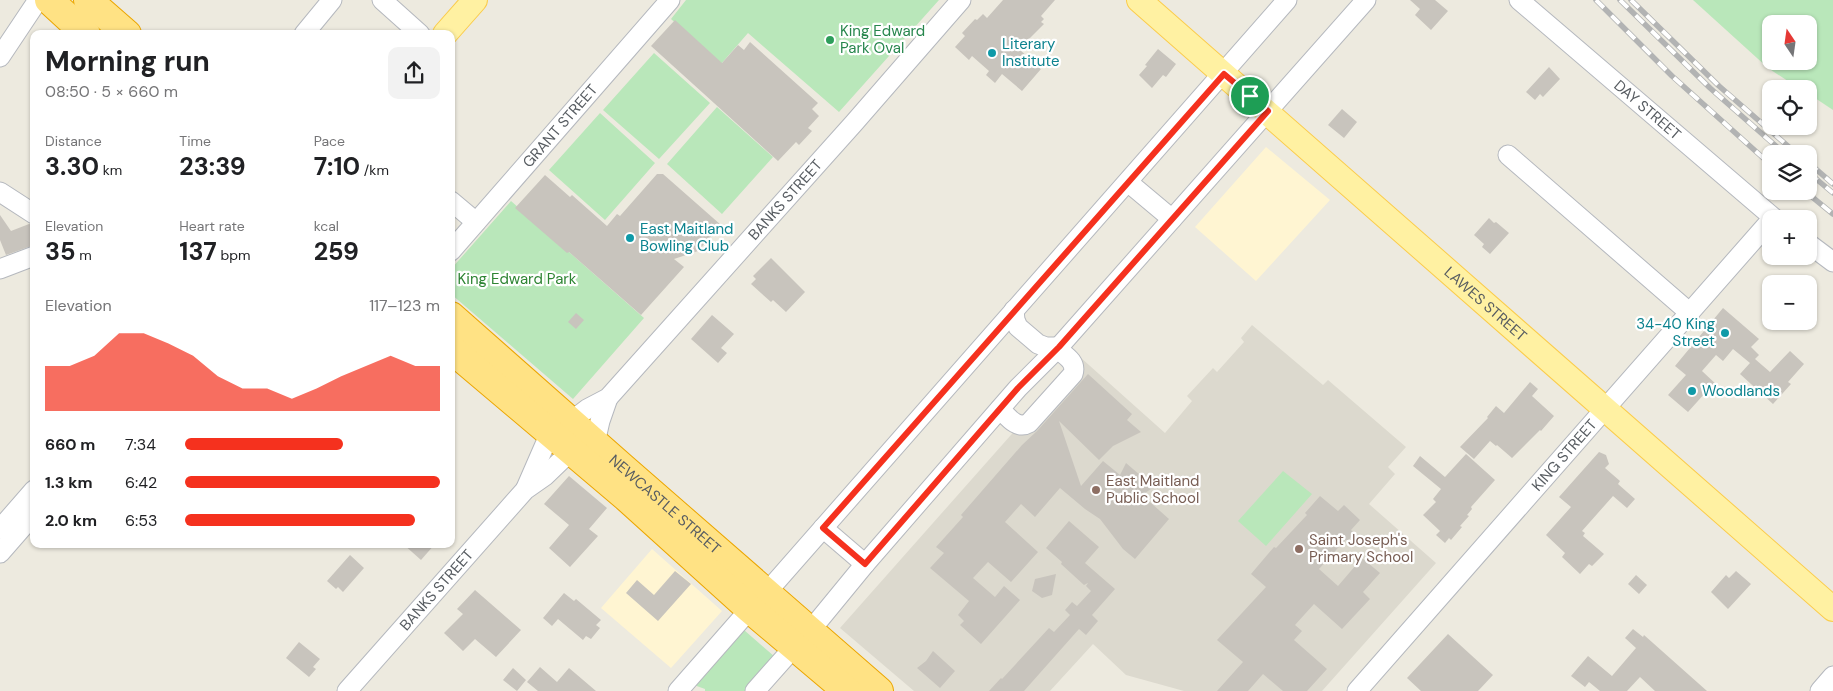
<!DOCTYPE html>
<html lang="en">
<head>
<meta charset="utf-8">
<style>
	:root { --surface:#fff; --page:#f2f2f2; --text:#202124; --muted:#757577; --accent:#f5311e }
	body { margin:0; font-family:"DM Sans",sans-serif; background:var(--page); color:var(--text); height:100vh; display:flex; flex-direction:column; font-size:19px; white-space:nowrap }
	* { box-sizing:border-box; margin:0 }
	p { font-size:16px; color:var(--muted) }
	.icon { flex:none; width:28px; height:28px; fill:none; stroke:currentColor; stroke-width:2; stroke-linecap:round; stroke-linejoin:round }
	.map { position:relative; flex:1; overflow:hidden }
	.panel { position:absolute; left:30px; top:30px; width:425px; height:518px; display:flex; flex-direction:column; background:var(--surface); border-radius:10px; box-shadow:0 1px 4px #0004 }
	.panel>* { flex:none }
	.needle { width:32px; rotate:347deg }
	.fabs { position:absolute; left:1762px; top:15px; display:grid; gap:10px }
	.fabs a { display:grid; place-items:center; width:55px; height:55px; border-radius:10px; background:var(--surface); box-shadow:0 1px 4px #0004; font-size:25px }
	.pin { position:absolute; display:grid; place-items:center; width:42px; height:42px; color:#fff; margin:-21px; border:2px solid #fff; border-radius:50%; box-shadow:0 1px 5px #0007 }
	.round { display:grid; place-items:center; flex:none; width:52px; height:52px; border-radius:10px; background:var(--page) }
	.headline { display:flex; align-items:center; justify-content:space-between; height:85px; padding:0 15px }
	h1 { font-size:28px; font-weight:700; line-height:38px }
	.metrics { display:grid; grid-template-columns:repeat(3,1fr); gap:8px; height:85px; padding:5px 15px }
	.metrics div { display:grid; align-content:center }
	.metrics b { font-size:25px; font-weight:700 }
	.metrics small { font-size:14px; font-weight:400 }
	.metrics p { font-size:14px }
	.chart { height:140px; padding:10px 15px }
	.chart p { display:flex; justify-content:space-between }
	.chart svg { width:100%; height:90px; margin-top:5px; fill:var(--accent); opacity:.7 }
	ul { padding:0 15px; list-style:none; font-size:16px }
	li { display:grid; grid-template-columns:80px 60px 1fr; align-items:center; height:38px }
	li i { height:12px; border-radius:6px; background:var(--accent) }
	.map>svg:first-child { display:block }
	.commercial { fill:#fff5d2 }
	.education { fill:#dcd9ce }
	.green { fill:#b9e7ba; fill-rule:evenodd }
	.building { fill:#c8c4bd }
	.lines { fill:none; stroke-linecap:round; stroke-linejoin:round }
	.minor-casing { stroke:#b5b8be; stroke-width:21 }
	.major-casing { stroke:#fbcc4b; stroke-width:26 }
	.highway-casing { stroke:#eca600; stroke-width:30 }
	.minor { stroke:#fff; stroke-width:19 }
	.major { stroke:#fff1a2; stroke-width:24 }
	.highway { stroke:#ffe284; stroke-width:28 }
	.rail-casing { stroke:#b2b3b3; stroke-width:5.5 }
	.rail { stroke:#fff; stroke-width:4; stroke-dasharray:11; stroke-linecap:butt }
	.route-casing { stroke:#fff; stroke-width:10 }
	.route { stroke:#f5311e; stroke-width:6 }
	.leisure-dot { fill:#2e9e5b; stroke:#fff; stroke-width:2 }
	.culture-dot { fill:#0f9aa8; stroke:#fff; stroke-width:2 }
	.education-dot { fill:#8d6e63; stroke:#fff; stroke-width:2 }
	.labels { text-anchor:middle; stroke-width:4.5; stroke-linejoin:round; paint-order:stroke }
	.leisure-label { font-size:15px; fill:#27864d; stroke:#fff; text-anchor:start }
	.culture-label { font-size:15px; fill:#0d838f; stroke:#fff; text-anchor:start }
	.street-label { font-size:15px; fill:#585d62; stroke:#fff }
	.park-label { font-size:15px; fill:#2e8433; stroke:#fff }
	.education-label { font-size:15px; fill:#785e54; stroke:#fff; text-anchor:start }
</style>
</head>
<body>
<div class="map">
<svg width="1833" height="691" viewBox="0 0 1833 691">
	<rect width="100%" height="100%" fill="#edeadf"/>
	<!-- commercial -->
	<path class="commercial" d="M1266,147L1330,200L1256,281L1195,227Z
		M652,549L722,611L671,668L601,608Z"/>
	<!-- education -->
	<path class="education" d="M1252,325L1323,385L1328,380L1406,447L1388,467L1395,474L1369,504L1436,563L1322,691H1184L1126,675L1093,644L1050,691H914L840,628L1080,357L1165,433L1192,401L1187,396L1213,368L1217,372L1244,342L1241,338Z"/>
	<!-- green -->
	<path class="green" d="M686,0H939L839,112L748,33L721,64L671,19Z
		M1693,0H1833V110L1809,94V89H1800L1768,68ZM1771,24H1809V61H1771Z
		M654,53L710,103L659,159L603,110Z
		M717,107L773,157L722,214L667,164Z
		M600,113L655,163L605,220L549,170Z
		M511,201L644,318L573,399L451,294V269Z
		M1283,471L1312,494L1266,546L1238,521Z
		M744,630L775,657L745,691H705V689L694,685Z"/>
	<!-- building -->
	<path class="building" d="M1003,0H1055L1041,16L1044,19L1041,22L1044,24L1019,49L1041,69L1022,91L1002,74L995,83L986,75L989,71L972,56L969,60L955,47L965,36L962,33L975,19L977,20L983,14L987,18Z
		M1410,0H1435L1448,11L1431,30L1415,15L1420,9Z
		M675,20L722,63L738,45L744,50L750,42L818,103L812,109L819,116L808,128L812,131L799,145L796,142L778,161L651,46Z
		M1158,49L1176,64L1166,77L1163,75L1152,88L1139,75L1147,66L1145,65Z
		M1549,67L1560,79L1543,97L1540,94L1535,100L1526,92Z
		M1342,109L1357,122L1344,138L1328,125Z
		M657,174H663L721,225L698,251L674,259L684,267L641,315L569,252L567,253L515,208L545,175L570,197L572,195L607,226L617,214L620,216Z
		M0,215L11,231L29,224L34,225V245L6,255L0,240Z
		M1489,218L1494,223L1496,222L1509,233L1490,254L1482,247L1484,244L1474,235Z
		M771,258L805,292L786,312L773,300L771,302L751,284L756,279L753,276Z
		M1723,308L1759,339L1751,347L1759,355L1755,359L1770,372L1790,351L1804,364L1788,382L1791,384L1773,404L1740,374L1750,363L1733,349L1723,361L1716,355L1702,371L1718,386L1710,395L1706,392L1688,412L1668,395L1686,375L1675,366Z
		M576,313L584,320L576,329L568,322Z
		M712,315L734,334L721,348L727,353L718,363L691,339Z
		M1088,374L1132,414L1127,420L1141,432L1113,446L1099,460L1059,421L1081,486L1103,461L1120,475L1126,463L1154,487L1142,495L1169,519L1135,559L1123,549L1100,519L1085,509L1060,488L1035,517L1021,504L1005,522L1038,552L1011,582L988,562L973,578L995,597L1004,586L1020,600L981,644L960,625L964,621L958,615L969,601L930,568L944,553L936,547L963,517L961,515L1022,445L1037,431Z
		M1530,382L1538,389L1532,396L1554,416L1541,431L1540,430L1512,458L1497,445L1496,446L1490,441L1474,459L1460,447L1488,418L1487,417L1496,406L1504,413Z
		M1599,452L1606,455L1609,464L1605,468L1620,481L1618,484L1635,499L1627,508L1613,496L1582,531L1585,533L1583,536L1604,554L1592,566L1589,564L1580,574L1562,557L1565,553L1546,535L1571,507L1559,497Z
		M1466,454L1495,480L1471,507L1472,509L1467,515L1469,516L1460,526L1462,527L1451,540L1449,538L1445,543L1436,535L1440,531L1423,515L1436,502L1433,499L1441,489L1413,466L1420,456L1445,477Z
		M569,476L607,508L589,529L598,536L570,567L549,548L569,525L544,504Z
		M1320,496L1338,511L1344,505L1360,520L1351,530L1354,533L1348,541L1345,540L1319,569L1338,586L1362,558L1380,573L1363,592L1370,599L1342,629L1314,604L1295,625L1302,631L1294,640L1327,669L1307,691H1283L1263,674L1248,691H1217L1243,662L1217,640L1266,587L1251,574L1274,547L1276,548L1307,515L1305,513Z
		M1069,521L1099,547L1085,563L1115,589L1092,615L1098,621L1086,635L1079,629L1024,691H989L1001,678L1002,679L1049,628L1054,632L1070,615L1065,610L1072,602L1077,606L1091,591L1086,586L1088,583L1084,585L1061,564L1062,562L1046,548Z
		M403,544H435L421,560Z
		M350,555L364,568L343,592L338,587L336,589L327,581Z
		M675,571L691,584L658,621L626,593L637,580L654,595Z
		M1736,571L1751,584L1728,609L1711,592L1726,575L1729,578Z
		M1056,574L1052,595L1042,598L1032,591L1035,579Z
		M1636,575L1647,585L1639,594L1628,584Z
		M475,590L521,630L496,657L475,639L463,651L444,633L463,614L457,609Z
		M564,593L574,601L576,599L601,620L596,625L600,628L591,639L586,636L583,640L558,619L552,626L543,618Z
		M1633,629L1643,637L1644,635L1707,691H1655L1640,677L1627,691H1600L1589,682L1585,687L1571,676L1588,656L1612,676L1636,648L1625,638Z
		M1448,634L1493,675L1478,691H1421L1407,678Z
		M299,642L320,659L313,667L316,669L309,677L286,658Z
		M933,651L955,671L940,688L917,668L926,661Z
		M540,667L557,682L569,668L596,691H538L527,682Z
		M513,668L526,680L517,691L503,680Z"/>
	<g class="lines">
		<!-- minor casing -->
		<g class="minor-casing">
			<g id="minor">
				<path d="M382,0L420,34"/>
				<path id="s1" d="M1519,0L1775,219"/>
				<path d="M304,34L332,0"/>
				<path d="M0,57L38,0"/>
				<path d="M1508,155L1690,313"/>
				<path d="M1129,183L1172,219"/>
				<path d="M0,192L34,214"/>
				<path d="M451,201L476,222"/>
				<path d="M1809,244L1833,262"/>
				<path id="s2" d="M451,251L670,0"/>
				<path d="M0,269L34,256"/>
				<path d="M1014,310L1015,320L1018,327L1038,344L1046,347H1059"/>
				<path d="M1000,409C1008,417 1017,430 1029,423L1073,374C1077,362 1066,356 1057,349"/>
				<path id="s3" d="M570,422L587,409L608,398L854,123L961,0"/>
				<path d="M595,443L600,421L608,398"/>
				<path d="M526,488L550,433"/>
				<path d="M823,528L865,564"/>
				<path d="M0,529L34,490"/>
				<path d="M0,553L34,514"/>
				<path d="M766,593L1287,0"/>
				<path d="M810,631L865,564L1018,388L1057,349L1366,0"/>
				<path id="s4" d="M347,691L525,490L545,476L571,451"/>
				<path d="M678,691L750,609"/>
				<path d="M755,691L795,646"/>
				<path id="s5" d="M1357,691L1771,220"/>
				<path d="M1820,691L1833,676"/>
			</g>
		</g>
		<!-- major casing -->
		<g class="major-casing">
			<g id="major">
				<path id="s6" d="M1139,0L1833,609"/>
				<path d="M445,34L475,0"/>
			</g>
		</g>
		<!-- highway casing -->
		<g class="highway-casing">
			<g id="highway">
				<path d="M49,0L86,34"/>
				<path d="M88,0L127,34"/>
				<path id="s7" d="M451,316L622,467L879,691"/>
				<path d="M451,349L626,497L750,609L847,691"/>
			</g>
		</g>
		<!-- minor -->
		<use href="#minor" class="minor"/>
		<!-- major -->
		<use href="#major" class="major"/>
		<!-- highway -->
		<use href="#highway" class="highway"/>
		<!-- rail casing -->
		<g class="rail-casing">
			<path id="rail" d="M1596,0L1672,76L1771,165
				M1620,0L1710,88L1785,154
				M1631,0L1719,86L1797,154
				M1809,163L1833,184
				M1809,173L1833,193
				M1805,191L1833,214"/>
		</g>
		<!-- rail -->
		<use href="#rail" class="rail"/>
	</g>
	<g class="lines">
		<!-- route casing -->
		<g class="route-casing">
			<path id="route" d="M1224,74L1268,111L1059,347L1018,388L865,564L823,528Z"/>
		</g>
		<!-- route -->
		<use href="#route" class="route"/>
	</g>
	<!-- markers -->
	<circle class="leisure-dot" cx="830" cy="40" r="5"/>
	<g class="culture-dot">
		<circle cx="992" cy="53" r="5"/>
		<circle cx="630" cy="238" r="5"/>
		<circle cx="1725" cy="333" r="5"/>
		<circle cx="1692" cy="391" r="5"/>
	</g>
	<g class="education-dot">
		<circle cx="1096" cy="490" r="5"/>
		<circle cx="1299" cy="549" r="5"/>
	</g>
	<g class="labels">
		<!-- leisure labels -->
		<g class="leisure-label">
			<text x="840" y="36">King Edward<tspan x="840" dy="17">Park Oval</tspan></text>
		</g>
		<!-- culture labels -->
		<g class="culture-label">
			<text x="1002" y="49">Literary<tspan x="1002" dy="17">Institute</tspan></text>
			<text x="640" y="234">East Maitland<tspan x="640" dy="17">Bowling Club</tspan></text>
			<text x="1715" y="329" text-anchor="end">34-40 King<tspan x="1715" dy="17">Street</tspan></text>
			<text x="1702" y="396">Woodlands</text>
		</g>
		<!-- street labels -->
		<g class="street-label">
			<text dy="5" stroke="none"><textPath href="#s1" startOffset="169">DAY STREET</textPath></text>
			<text dy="5" stroke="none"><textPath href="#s2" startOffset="166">GRANT STREET</textPath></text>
			<text dy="5" stroke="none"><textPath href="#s3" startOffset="311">BANKS STREET</textPath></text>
			<text dy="5" stroke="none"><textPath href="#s6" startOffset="461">LAWES STREET</textPath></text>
			<text dy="5" stroke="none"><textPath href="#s5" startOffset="314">KING STREET</textPath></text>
			<text dy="5" stroke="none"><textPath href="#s7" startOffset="285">NEWCASTLE STREET</textPath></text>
			<text dy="5" stroke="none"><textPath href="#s4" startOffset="135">BANKS STREET</textPath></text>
		</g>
		<!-- park labels -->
		<g class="park-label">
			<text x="517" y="284">King Edward Park</text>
		</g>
		<!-- education labels -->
		<g class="education-label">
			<text x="1106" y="486">East Maitland<tspan x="1106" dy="17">Public School</tspan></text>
			<text x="1309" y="545">Saint Joseph's<tspan x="1309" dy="17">Primary School</tspan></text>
		</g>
	</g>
</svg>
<div class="fabs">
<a><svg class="needle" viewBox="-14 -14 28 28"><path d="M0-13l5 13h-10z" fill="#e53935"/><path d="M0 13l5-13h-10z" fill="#757577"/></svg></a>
<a><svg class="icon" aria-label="locate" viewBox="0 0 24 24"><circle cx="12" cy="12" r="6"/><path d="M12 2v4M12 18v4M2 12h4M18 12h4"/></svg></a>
<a><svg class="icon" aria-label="layers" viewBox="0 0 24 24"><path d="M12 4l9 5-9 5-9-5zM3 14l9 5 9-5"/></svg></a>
<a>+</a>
<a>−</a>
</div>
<div class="pin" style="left:1250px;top:96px;background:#1e9e55"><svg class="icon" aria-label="arrive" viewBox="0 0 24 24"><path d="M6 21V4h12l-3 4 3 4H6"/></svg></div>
<section class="panel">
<div class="headline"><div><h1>Morning run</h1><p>08:50 · 5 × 660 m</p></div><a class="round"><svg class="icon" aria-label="share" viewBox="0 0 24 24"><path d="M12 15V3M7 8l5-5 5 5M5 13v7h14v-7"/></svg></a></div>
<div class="metrics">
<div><p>Distance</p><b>3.30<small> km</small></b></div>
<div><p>Time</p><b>23:39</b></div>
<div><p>Pace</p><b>7:10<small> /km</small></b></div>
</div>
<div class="metrics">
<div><p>Elevation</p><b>35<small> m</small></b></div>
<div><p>Heart rate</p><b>137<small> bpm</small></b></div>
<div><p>kcal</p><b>259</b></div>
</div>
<div class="chart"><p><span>Elevation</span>117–123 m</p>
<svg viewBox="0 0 160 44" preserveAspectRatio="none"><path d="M0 44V22L10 22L20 17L30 6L40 6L50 11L60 17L70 27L80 33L90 33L100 38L110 33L120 27L130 22L140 17L150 22L160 22V44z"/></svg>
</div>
<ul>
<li><b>660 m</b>7:34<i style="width:62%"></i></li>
<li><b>1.3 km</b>6:42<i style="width:100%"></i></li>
<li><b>2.0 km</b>6:53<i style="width:90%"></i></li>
</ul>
</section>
</div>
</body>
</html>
